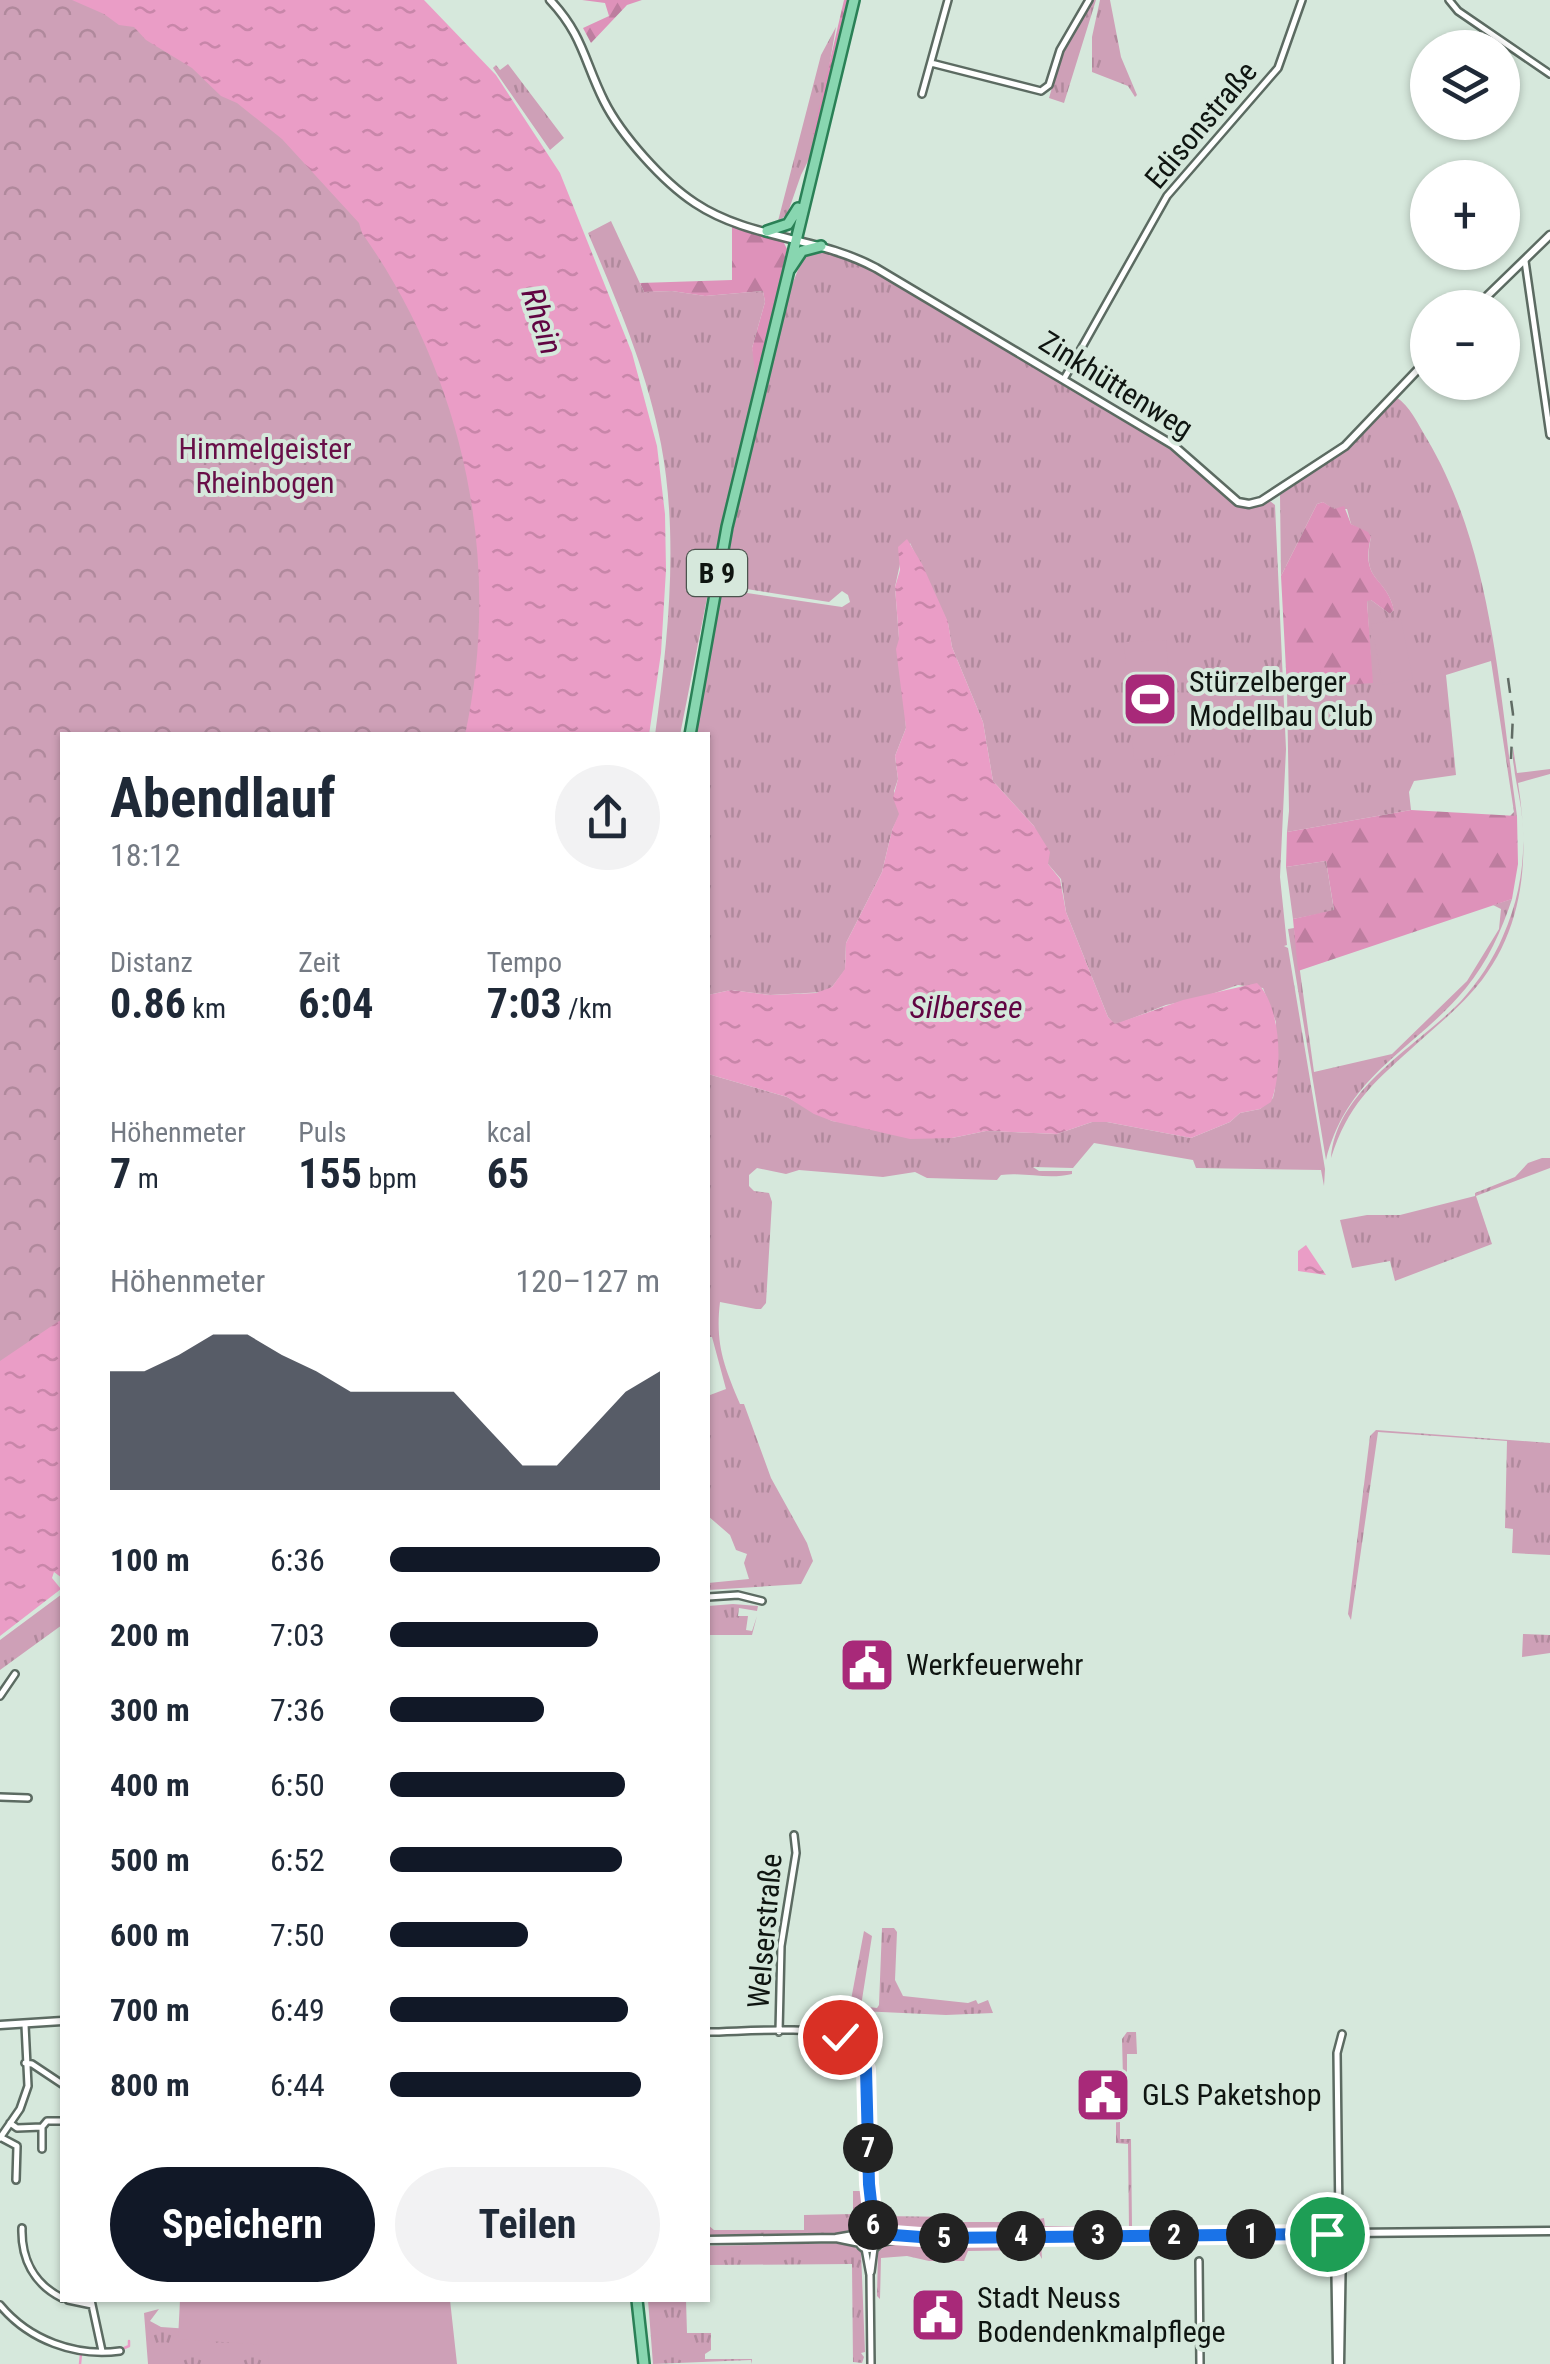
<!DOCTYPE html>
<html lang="de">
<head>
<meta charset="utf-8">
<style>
	:root { --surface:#fff; --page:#f2f2f3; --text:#1f2937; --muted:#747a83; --accent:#111827 }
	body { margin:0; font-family:"Roboto Condensed",sans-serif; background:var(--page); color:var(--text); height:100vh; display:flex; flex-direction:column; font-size:38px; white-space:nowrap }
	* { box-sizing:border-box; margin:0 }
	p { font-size:32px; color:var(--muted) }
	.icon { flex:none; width:55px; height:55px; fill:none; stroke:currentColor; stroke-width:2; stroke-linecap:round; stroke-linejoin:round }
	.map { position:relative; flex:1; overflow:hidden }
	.details { position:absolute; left:60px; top:732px; width:650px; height:1570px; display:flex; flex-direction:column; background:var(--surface); border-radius:0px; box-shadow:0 2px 8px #0004 }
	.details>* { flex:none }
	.controls { position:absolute; left:1410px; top:30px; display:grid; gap:20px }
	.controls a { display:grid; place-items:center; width:110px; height:110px; border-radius:50%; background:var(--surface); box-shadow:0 2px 8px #0004; font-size:50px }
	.pin { position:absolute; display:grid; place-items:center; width:85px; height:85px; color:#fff; margin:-42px; border:5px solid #fff; border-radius:50%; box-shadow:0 2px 10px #0007 }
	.km { position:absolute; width:50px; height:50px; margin:-25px; border-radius:50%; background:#222; color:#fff; font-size:28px; line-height:50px; text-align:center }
	.round { display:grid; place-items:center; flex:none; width:105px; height:105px; border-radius:52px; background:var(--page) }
	.head { display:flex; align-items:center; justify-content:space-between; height:170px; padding:0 50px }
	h1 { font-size:55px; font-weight:700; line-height:75px }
	.metrics { display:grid; grid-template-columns:repeat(3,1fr); gap:15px; height:170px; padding:10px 50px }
	.metrics div { display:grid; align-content:center }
	.metrics b { font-size:42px; font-weight:700 }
	.metrics small { font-size:28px; font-weight:400 }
	.metrics p { font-size:28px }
	.chart { height:280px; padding:20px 50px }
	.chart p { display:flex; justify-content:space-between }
	.chart svg { width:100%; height:180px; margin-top:10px; fill:var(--accent); opacity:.7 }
	.button { display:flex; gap:20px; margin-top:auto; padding:20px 50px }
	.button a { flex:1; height:115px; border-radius:60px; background:var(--accent); color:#fff; font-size:40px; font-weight:700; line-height:115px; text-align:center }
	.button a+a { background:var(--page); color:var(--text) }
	ul { padding:0 50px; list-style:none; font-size:32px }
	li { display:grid; grid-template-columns:160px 120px 1fr; align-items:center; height:75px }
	li i { height:25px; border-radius:12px; background:var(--accent) }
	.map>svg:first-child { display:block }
	.grass { fill:url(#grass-tufts) }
	.forest { fill:url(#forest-firs) }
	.park { fill:url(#park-crowns) }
	.garden { fill:#cea0b7 }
	.water { fill:url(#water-ripples) }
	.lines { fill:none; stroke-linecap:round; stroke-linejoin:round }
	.stream { stroke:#ea9dc6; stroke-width:2.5 }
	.street-casing { stroke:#5c6b62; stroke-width:10 }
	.secondary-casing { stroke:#5c6b62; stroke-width:11 }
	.primary-casing { stroke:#2a8056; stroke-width:14 }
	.street { stroke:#fff; stroke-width:5 }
	.secondary { stroke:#fff; stroke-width:6 }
	.primary { stroke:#88d6b0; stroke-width:9 }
	.rail { stroke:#606b64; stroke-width:2.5; stroke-dasharray:15 8; stroke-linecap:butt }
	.route-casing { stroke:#fff; stroke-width:20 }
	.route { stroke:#1a73e8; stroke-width:12 }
	.labels { text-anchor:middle; stroke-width:8; stroke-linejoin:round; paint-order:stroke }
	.shield { fill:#d6e8dc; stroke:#4b544e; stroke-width:2.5 }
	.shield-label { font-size:28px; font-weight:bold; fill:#0f1511 }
	.street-label { font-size:30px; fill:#0f1511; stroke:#d6e8dc }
	.park-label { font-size:30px; fill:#680f48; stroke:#d6e8dc }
	.poi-label { font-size:30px; fill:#0f1511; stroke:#d6e8dc; text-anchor:start }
	.water-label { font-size:32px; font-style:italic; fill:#600442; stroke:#d6e8dc }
</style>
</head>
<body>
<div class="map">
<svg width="1550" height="2364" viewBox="0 0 1550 2364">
	<defs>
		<pattern id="grass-tufts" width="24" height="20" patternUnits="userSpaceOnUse" patternTransform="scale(2.5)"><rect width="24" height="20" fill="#cea0b7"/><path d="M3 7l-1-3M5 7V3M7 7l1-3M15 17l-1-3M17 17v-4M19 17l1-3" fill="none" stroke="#b0899c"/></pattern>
		<pattern id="forest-firs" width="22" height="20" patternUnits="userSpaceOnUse" patternTransform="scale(2.5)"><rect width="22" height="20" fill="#de92ba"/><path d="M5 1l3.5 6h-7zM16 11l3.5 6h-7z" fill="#bd7d9f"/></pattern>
		<pattern id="park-crowns" width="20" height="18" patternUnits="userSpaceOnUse" patternTransform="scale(2.5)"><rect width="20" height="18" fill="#cea0b7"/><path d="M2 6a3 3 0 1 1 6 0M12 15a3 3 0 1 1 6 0" fill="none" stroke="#b0899c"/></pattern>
		<pattern id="water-ripples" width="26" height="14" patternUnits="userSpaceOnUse" patternTransform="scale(2.5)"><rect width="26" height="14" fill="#ea9dc6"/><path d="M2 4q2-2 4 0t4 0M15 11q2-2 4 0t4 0" fill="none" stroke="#c886a9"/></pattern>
	</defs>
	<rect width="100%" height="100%" fill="#d6e8dc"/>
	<!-- grass -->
	<path class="grass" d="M1092,0H1096L1064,103L1049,98L1063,50Z
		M1100,0H1110L1121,57L1137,95L1135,97L1128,86L1092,72V37Z
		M836,27L815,147L801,175L787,215L778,221L821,55Z
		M508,64L564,138L550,150L493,68L496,65L500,70Z
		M611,221L644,292L672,291L705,296L763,291L765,302L752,348L759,376L721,527L680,735H655C668,640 679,539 661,444C647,371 617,301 588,233Z
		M813,250L859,262L1178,452L1232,503L1251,507L1270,501L1275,505L1286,749L1280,877L1287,945L1284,946L1288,948L1325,1169L1324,1186L1321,1170L1196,1168L1193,1160L1094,1143L1073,1168L1033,1167L1039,1171H1072V1174C1048,1180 1025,1172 1001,1175L997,1180L927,1178L915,1172L883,1177L799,1170L786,1174L757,1168L749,1175V1186L754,1191L769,1193L772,1202L766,1303L761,1309H756L720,1302C715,1344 724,1366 740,1404H744L771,1478L807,1543L813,1561L801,1584L708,1590V1583L749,1579L744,1563L747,1554L736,1550L730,1535L708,1516V1406L710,1395L726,1389L712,1337H708V1074L787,1097L832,1121L952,1138L986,1131L1057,1134L1092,1122H1107L1191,1138L1230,1122L1240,1113L1260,1109L1273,1098L1275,1089L1276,1022L1263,988L1238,985L1200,998L1166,1005L1115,1025L1108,1017L1066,912L1061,879L1048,864L1034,826L993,781L983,722L952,647L948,623L910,543L900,564L895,587L906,728L895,756L898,779L894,791L900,814L892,830L882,872L846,943L845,970L832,987L824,992L770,995L731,990L708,995V735H696L720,589L842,607L850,602L848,595L842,591L829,602L721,585L767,377L791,287L805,253Z
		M1396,397C1410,406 1418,424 1427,439C1493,550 1499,692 1517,816H1510L1514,812L1491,661L1446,675L1456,775L1414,781L1409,792L1411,810L1287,832L1289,811L1287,689L1372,682L1367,600H1371L1390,614L1394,610C1385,574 1361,584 1371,537L1351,524L1347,509H1333L1323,502L1317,504L1281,576L1280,495L1346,449Z
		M1513,747L1517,773L1550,769V774L1518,783C1529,852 1526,922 1482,980C1462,1006 1435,1027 1411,1049C1371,1085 1348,1105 1331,1158C1336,1089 1418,1046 1461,1001C1478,982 1493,960 1503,936C1521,895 1527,853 1521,808C1518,788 1512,767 1513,747Z
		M1326,861L1334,911L1293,919L1286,867Z
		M1512,899C1501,932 1488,961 1466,988C1414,1051 1348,1073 1326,1160L1288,929L1294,928L1314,1072L1392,1054L1467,981L1499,929L1501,909L1493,905Z
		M1542,1158H1550V1168L1476,1196L1492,1244L1395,1281L1390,1261L1352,1268L1340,1220L1367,1215H1400L1475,1196V1193L1515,1177L1528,1163Z
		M1376,1430L1550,1443V1555L1512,1553L1513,1529L1505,1528L1507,1441L1378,1432L1351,1620L1348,1614L1370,1436Z
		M62,1594V1625L0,1670V1640Z
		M733,1604L758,1606L757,1611L739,1608L738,1616H748L746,1630L752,1631L757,1616L752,1635H708V1606Z
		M1523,1634L1550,1635V1653L1522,1657Z
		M882,1928H894L897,1932L895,1980L903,1996L968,2003L976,2000L978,2004L988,2000L993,2013L946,2015L860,2011L845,2029L843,2026L850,2005L864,1931L872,1936L861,2006L877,2008L879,2005Z
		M1127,2032H1136L1137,2054H1127V2082L1120,2083V2139H1131L1132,2227L1309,2225L1236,2229L1249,2231L889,2234L967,2232L888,2231L879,2216L957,2217L958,2222H1025L1044,2218L1045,2226L1125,2227V2230L978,2232L1212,2230L1129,2229L1128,2144L1116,2143V2080L1123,2078L1122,2039Z
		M853,2191H862L860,2223L854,2230L845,2231L849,2234L708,2235V2225L714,2230H804V2215L853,2214Z
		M1034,2240L1041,2242L1042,2259L1037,2250L968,2251L964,2261H929L907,2256L881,2258L880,2299L877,2296L878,2252L889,2243Z
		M849,2243L861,2252L865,2352L861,2353L864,2357L862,2363L853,2362L852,2264L708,2265V2246Z
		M648,2300H686L687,2333H711V2350L705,2354V2359H752V2364L751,2360L653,2364Z
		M159,2309L150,2321L161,2327L262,2334L279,2364H148L144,2313Z"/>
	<!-- forest -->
	<path class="forest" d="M582,0H642L627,5L591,43L583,28L609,16L605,3Z
		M844,0H850L817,135L813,134Z
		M732,223L783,241L787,249L759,376L755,372L752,348L765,302L763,291L705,296L672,291L644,292L640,283L732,280Z
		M1323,502L1334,509L1344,506L1351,524L1368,532L1371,537C1360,582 1386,575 1394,610L1390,614L1371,600L1367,601L1373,683L1287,689L1281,576L1317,504Z
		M1411,810L1517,816L1518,864L1512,899L1298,971L1293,919L1334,910L1326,861L1286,867L1287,832Z"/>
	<!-- park -->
	<path class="park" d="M0,0H263L415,162L536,735H62V1422L0,1466Z"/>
	<!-- garden -->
	<path class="garden" d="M1401,619L1413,679L1383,685L1371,624Z
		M1166,640L1175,755L1134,760L1124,642Z
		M180,2300H450L457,2364H269L267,2345L178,2339Z"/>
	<!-- water -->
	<path class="water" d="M72,0H424L496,75L560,173L632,353L657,446L665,514L666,570L661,653L649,735H465C503,562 464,377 362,233L359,223L282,139L237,103L221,96L192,68L146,40L134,27L119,25L104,14Z
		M907,539L922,564L948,622L952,647L983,722L993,781L1034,826L1050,852L1048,864L1060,879L1066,912L1108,1017L1115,1024L1183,1000L1257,983C1282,1006 1283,1072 1271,1102L1260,1109L1240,1113L1230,1122L1191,1138L1107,1122H1092L1057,1134L986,1131L952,1138L910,1139L832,1121L814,1114L787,1097L708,1074V995L731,990L770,995L816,993L832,987L845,969L846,943L882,872L892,830L899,814L893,798L898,779L895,756L906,728L896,649L899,639L895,587L900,570L898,547Z
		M1306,1245L1326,1275L1298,1271V1251Z
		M62,1319V1578L54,1572L52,1578L61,1589L0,1636V1361Z"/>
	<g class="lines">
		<!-- stream -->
		<path class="stream" d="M122,2349L129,2346V2341
			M80,2364L81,2354"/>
		<!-- street casing -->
		<g class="street-casing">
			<path id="street" d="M1449,0L1458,11L1550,74
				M931,63L1041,91L1049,85L1060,50L1089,0
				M922,94L948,0
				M1525,261L1550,435
				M1064,379L1167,196L1278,68L1302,0
				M708,1597L738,1595L762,1601
				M0,1696L15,1674
				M0,1797L28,1798
				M708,2032C740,2032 812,2025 839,2037C852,2042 861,2052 865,2065C874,2091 869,2197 865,2228
				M779,2032L781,1946L796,1853L794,1835
				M25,2063L32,2064L62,2084
				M10,2123L17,2128L42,2127L47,2121H62
				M42,2127V2149
				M0,2137L17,2146L16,2180
				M0,2138L20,2109L28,2086L25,2025
				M869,2187L874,2228
				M1339,2222L1337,2053L1342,2034
				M22,2228C21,2259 34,2284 62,2298
				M865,2248L870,2275L871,2364
				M1199,2261L1200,2364
				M871,2272L874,2248
				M68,2300L92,2305
				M91,2300L102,2351
				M0,2305C29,2340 75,2357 120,2351"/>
		</g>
		<!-- secondary casing -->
		<g class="secondary-casing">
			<path id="secondary" d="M550,0C583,35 584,61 604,101C621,135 663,182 695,203C749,239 819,237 876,268L1173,445L1238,502L1249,504L1261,501L1345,446L1428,359
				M1475,308L1550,235
				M0,2025L62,2021
				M858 2238a11 11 0 1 1 22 0a11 11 0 1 1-22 0Z
				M1327,2233L1332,2224L1339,2222L1346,2225L1349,2233L1550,2231
				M880,2234L934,2238L1327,2233
				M836,2238L859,2234
				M708,2240L836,2238L860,2243
				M880,2242L903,2238
				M1335,2243L1337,2364
				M1340,2364L1342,2243"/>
		</g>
		<!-- primary casing -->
		<g class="primary-casing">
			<path id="primary" d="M767,231L788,224L798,208
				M790,269L802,251L821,246
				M690,735L727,527L854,0
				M637,2300L644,2364"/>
		</g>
		<!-- street -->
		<use href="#street" class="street"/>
		<!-- secondary -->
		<use href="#secondary" class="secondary"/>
		<!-- primary -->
		<use href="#primary" class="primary"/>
		<!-- rail -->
		<path class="rail" d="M1508,678L1513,714L1511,759"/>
	</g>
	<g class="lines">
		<!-- route casing -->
		<g class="route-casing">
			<path id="route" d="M840,2037L857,2050L866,2069L869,2184L874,2228L880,2234L934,2238L1327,2234"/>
		</g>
		<!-- route -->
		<use href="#route" class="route"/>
	</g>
	<!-- icons -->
	<defs>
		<g id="stadium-square" transform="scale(2.875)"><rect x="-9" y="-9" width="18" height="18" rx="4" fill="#a82979" stroke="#d6e8dc"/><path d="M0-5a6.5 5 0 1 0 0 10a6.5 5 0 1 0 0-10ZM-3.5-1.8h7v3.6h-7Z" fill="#fff"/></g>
		<g id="civic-square" transform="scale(2.875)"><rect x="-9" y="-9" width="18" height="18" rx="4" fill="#a82979" stroke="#d6e8dc"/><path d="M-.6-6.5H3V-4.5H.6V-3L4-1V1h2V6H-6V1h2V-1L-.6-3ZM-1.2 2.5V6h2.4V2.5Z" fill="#fff"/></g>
	</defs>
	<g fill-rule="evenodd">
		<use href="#stadium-square" x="1150" y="699"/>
		<use href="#civic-square" x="867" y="1665"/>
		<use href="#civic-square" x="1103" y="2095"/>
		<use href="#civic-square" x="938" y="2315"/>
	</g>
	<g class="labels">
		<!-- shield labels -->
		<rect class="shield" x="687" y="550" width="60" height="46" rx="8"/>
		<g class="shield-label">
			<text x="717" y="583">B 9</text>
		</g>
		<!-- street labels -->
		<g class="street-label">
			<text transform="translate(1201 125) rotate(-50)" y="10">Edisonstraße</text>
			<text transform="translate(1116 385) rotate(32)" y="10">Zinkhüttenweg</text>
			<text transform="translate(765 1931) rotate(-85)" y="10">Welserstraße</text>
		</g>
		<!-- park labels -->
		<g class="park-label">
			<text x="265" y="459">Himmelgeister<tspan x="265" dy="34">Rheinbogen</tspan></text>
		</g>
		<!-- poi labels -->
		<g class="poi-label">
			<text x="1189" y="692">Stürzelberger<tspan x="1189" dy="34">Modellbau Club</tspan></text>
			<text x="906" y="1675">Werkfeuerwehr</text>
			<text x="1142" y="2105">GLS Paketshop</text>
			<text x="977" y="2308">Stadt Neuss<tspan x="977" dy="34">Bodendenkmalpflege</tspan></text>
		</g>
		<!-- water labels -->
		<g class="water-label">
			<text transform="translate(542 321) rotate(72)" y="11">Rhein</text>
			<text x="966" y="1018">Silbersee</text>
		</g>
	</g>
</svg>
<div class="controls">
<a><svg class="icon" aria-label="layers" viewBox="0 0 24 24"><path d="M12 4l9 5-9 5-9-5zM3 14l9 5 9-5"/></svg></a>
<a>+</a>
<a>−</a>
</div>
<div class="pin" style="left:1327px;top:2234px;background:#1e9e55"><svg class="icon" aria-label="arrive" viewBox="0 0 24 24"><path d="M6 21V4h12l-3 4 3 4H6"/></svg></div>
<div class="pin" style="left:840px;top:2037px;background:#d93025"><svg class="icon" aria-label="check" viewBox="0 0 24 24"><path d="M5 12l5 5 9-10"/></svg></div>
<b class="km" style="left:1251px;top:2234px">1</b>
<b class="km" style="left:1174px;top:2235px">2</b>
<b class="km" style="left:1098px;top:2235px">3</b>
<b class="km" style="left:1021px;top:2236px">4</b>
<b class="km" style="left:944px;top:2238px">5</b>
<b class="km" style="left:873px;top:2225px">6</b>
<b class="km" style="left:868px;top:2148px">7</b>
<section class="details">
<div class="head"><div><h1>Abendlauf</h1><p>18:12</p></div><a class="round"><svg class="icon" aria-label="share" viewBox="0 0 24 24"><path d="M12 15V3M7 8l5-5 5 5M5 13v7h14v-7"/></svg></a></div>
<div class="metrics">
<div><p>Distanz</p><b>0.86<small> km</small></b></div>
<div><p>Zeit</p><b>6:04</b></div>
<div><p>Tempo</p><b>7:03<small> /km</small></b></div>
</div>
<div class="metrics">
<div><p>Höhenmeter</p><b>7<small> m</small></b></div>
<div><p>Puls</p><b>155<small> bpm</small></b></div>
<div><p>kcal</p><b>65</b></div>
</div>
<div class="chart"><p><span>Höhenmeter</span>120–127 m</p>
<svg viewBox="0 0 160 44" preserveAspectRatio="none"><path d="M0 44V15L10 15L20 11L30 6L40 6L50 11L60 15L70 20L80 20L90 20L100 20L110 29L120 38L130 38L140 29L150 20L160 15V44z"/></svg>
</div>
<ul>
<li><b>100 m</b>6:36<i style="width:100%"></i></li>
<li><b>200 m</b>7:03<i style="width:77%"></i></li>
<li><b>300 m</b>7:36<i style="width:57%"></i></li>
<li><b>400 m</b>6:50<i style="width:87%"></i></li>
<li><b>500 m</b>6:52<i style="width:86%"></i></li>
<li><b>600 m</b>7:50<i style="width:51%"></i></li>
<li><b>700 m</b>6:49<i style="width:88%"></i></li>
<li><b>800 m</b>6:44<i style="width:93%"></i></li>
</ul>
<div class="button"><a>Speichern</a><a>Teilen</a></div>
</section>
</div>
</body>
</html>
